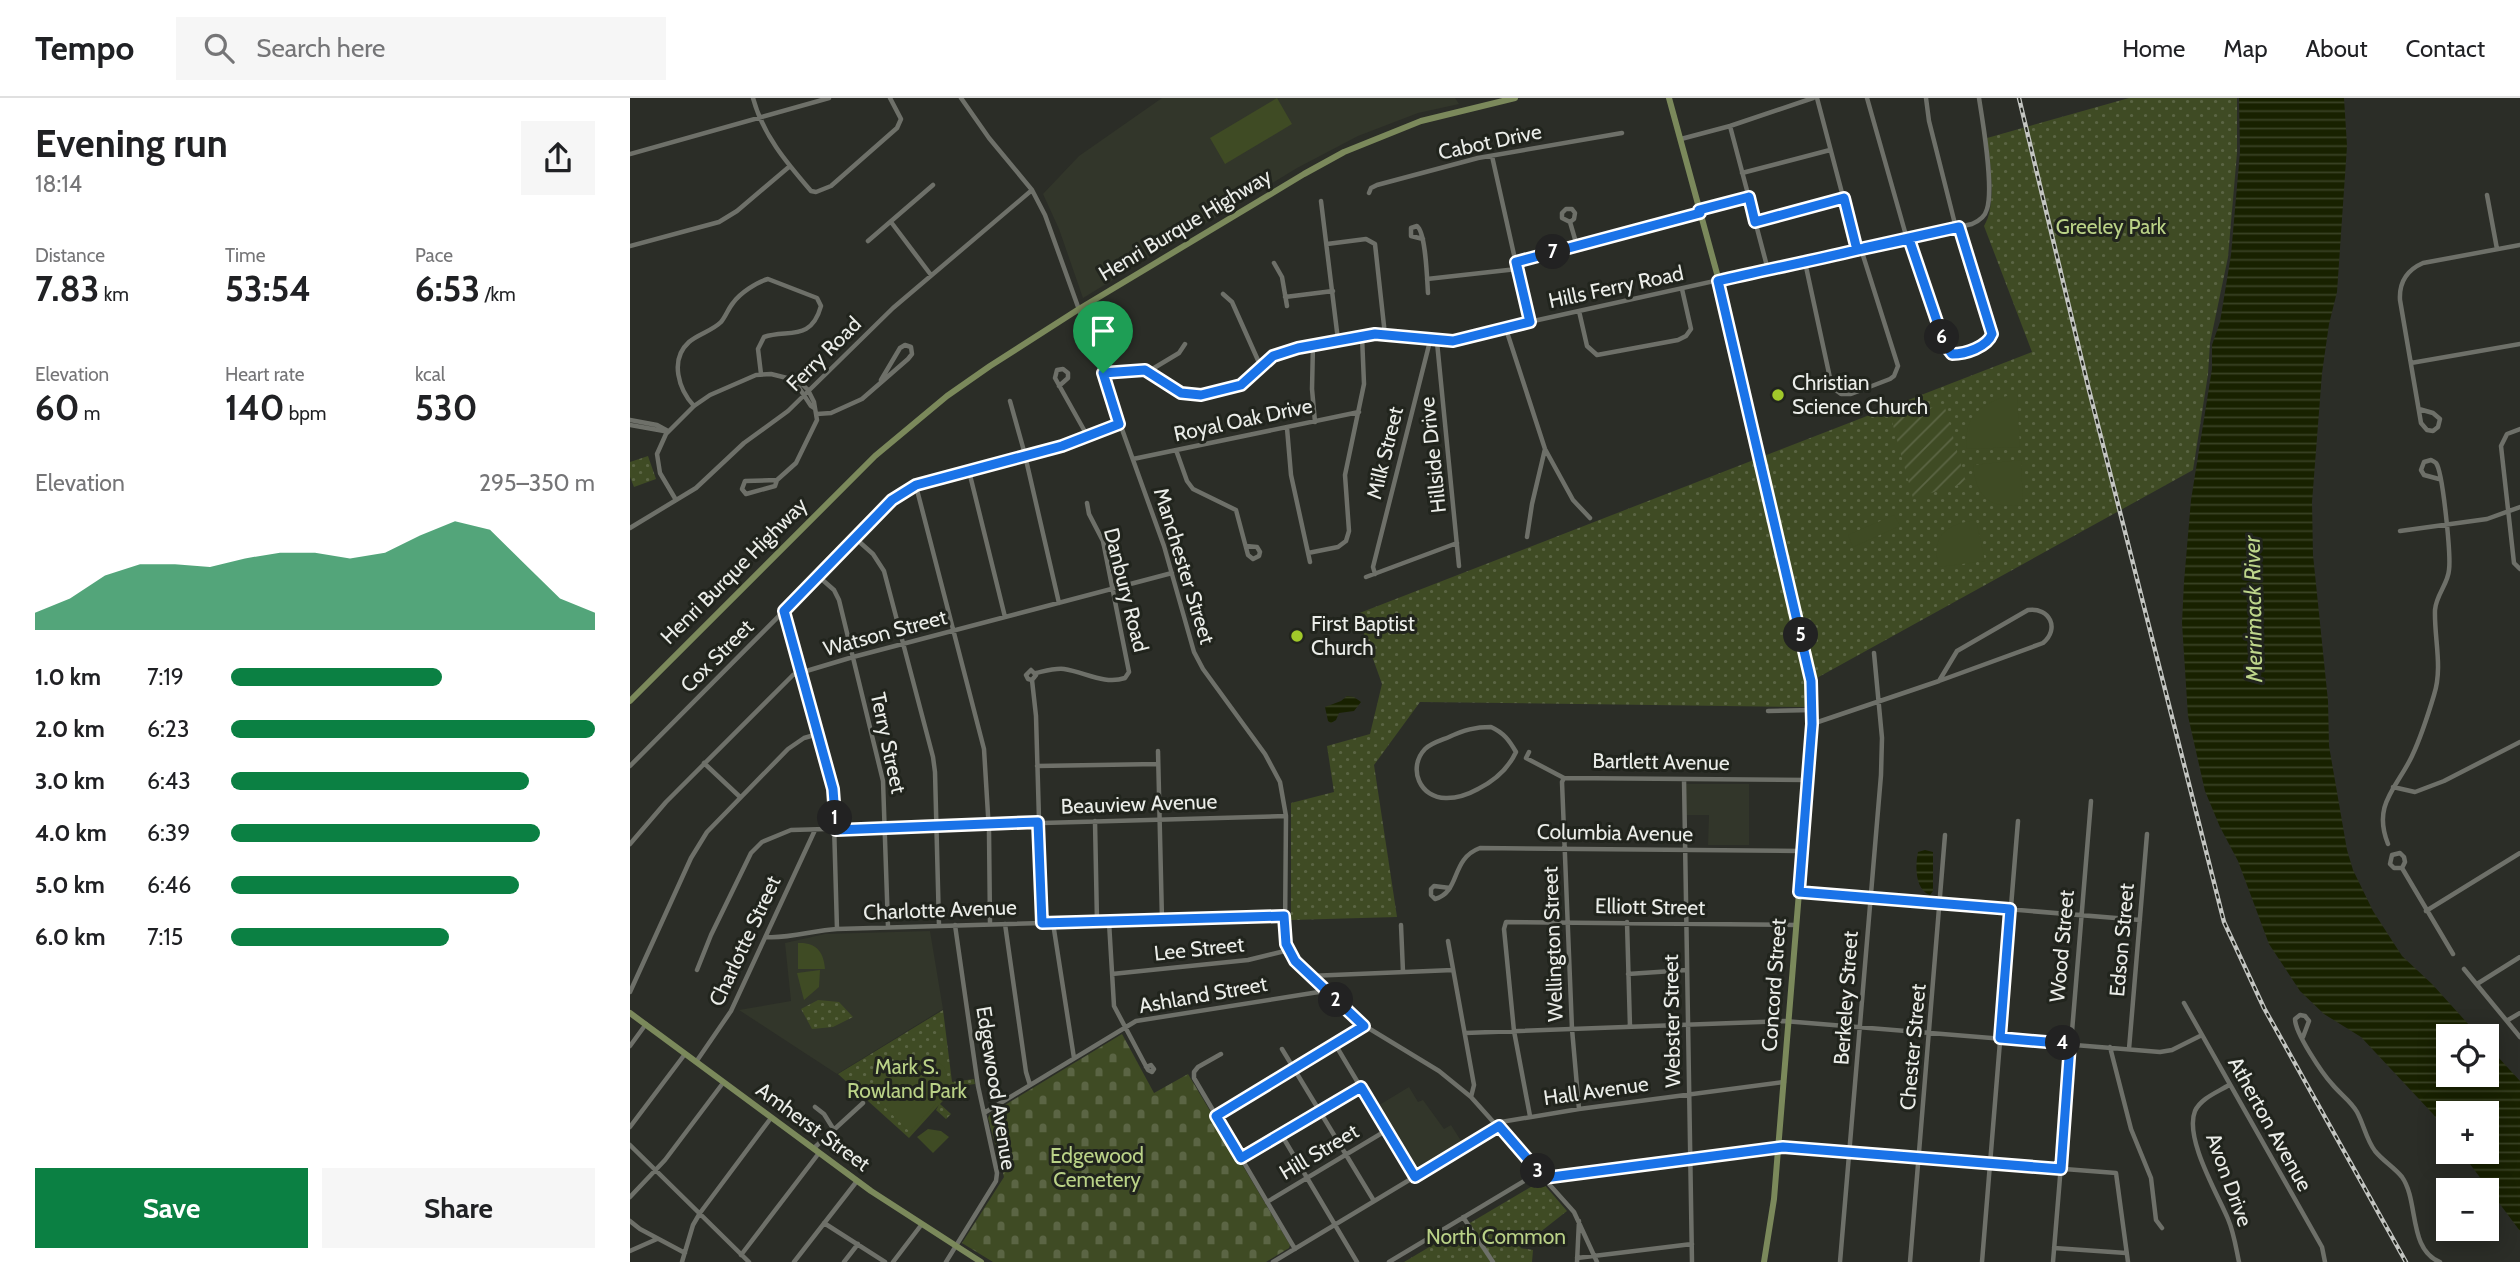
<!DOCTYPE html>
<html lang="en">
<head>
<meta charset="utf-8">
<style>
	:root { --surface:#fff; --page:#f6f6f6; --text:#202124; --muted:#757577; --line:#e0e0e0; --accent:#0b8043 }
	body { margin:0; font-family:Cabin,sans-serif; background:var(--page); color:var(--text); height:100vh; display:flex; flex-direction:column; font-size:26px; white-space:nowrap }
	* { box-sizing:border-box; margin:0 }
	p { font-size:23px; color:var(--muted) }
	.icon { flex:none; width:38px; height:38px; fill:none; stroke:currentColor; stroke-width:2; stroke-linecap:round; stroke-linejoin:round }
	.map { position:relative; flex:1; overflow:hidden }
	.details { display:flex; flex-direction:column; background:var(--surface); width:630px }
	.details>* { flex:none }
	.tools { position:absolute; left:1806px; top:926px; display:grid; gap:14px }
	.tools a { display:grid; place-items:center; width:63px; height:63px; border-radius:0px; background:var(--surface); box-shadow:0 4px 18px #0003; font-size:35px }
	.pin { position:absolute; display:grid; place-items:center; width:60px; height:60px; color:#fff; margin:-72px -30px; border-radius:50% 50% 50% 0; rotate:-45deg; box-shadow:0 0 7px #0007 }
	.pin .icon { rotate:45deg }
	.km { position:absolute; width:35px; height:35px; margin:-18px; border-radius:50%; background:#222; color:#fff; font-size:19px; line-height:35px; text-align:center }
	.round { display:grid; place-items:center; flex:none; width:74px; height:74px; border-radius:0px; background:var(--page) }
	.overview { display:flex; align-items:center; justify-content:space-between; height:119px; padding:0 35px }
	h1 { font-size:38px; font-weight:800; line-height:52px }
	.metrics { display:grid; grid-template-columns:repeat(3,1fr); gap:10px; height:119px; padding:7px 35px }
	.metrics div { display:grid; align-content:center }
	.metrics b { font-size:35px; font-weight:800 }
	.metrics small { font-size:19px; font-weight:400 }
	.metrics p { font-size:19px }
	.chart { height:196px; padding:14px 35px }
	.chart p { display:flex; justify-content:space-between }
	.chart svg { width:100%; height:126px; margin-top:7px; fill:var(--accent); opacity:.7 }
	.button { display:flex; gap:14px; margin-top:auto; padding:14px 35px }
	.button a { flex:1; height:80px; border-radius:0px; background:var(--accent); color:#fff; font-size:28px; font-weight:800; line-height:80px; text-align:center }
	.button a+a { background:var(--page); color:var(--text) }
	ul { padding:0 35px; list-style:none; font-size:23px }
	li { display:grid; grid-template-columns:112px 84px 1fr; align-items:center; height:52px }
	li i { height:18px; border-radius:9px; background:var(--accent) }
	header { display:flex; align-items:center; gap:42px; box-sizing:border-box; height:98px; padding:0 35px; background:var(--surface); border-bottom:2px solid var(--line) }
	header strong { font-size:33px }
	nav { display:flex; gap:38px; margin-inline-start:auto; font-size:24px }
	.search { width:490px; height:63px; background:var(--page); display:flex; align-items:center; gap:18px; box-sizing:border-box; padding:0 24px; border-radius:0px; color:var(--muted); font-size:26px }
	main { display:flex; flex:1; min-height:0 }
	.map>svg:first-child { display:block }
	.built { fill:#32362a }
	.grass { fill:url(#grass-dots) }
	.cemetery { fill:url(#cemetery-stones) }
	.garden { fill:url(#garden-furrows) }
	.pitch { fill:#3f4b24 }
	.water { fill:url(#water-rules) }
	.lines { fill:none; stroke-linecap:round; stroke-linejoin:round }
	.minor { stroke:#6e7069; stroke-width:4.5 }
	.major { stroke:#7b895b; stroke-width:6 }
	.rail-casing { stroke:#c3c5c1; stroke-width:4.5 }
	.rail { stroke:#21241d; stroke-width:2; stroke-dasharray:5; stroke-linecap:butt }
	.route-casing { stroke:#fff; stroke-width:14 }
	.route { stroke:#1a73e8; stroke-width:9 }
	.poi-dot { fill:#a1c92a; stroke:#21241d; stroke-width:2.5 }
	.labels { text-anchor:middle; stroke-width:6; stroke-linejoin:round; paint-order:stroke }
	.street-label { font-size:21px; fill:#ebede9; stroke:#21241d }
	.park-label { font-size:21px; fill:#bad287; stroke:#21241d }
	.poi-label { font-size:21px; fill:#ebede9; stroke:#21241d; text-anchor:start }
	.water-label { font-size:23px; font-style:italic; fill:#bed68b; stroke:#21241d }
</style>
</head>
<body>
<header>
<strong>Tempo</strong>
<div class="search"><svg class="icon" aria-label="search" viewBox="0 0 24 24"><circle cx="10" cy="10" r="6"/><path d="M15 15l6 6"/></svg>Search here</div>
<nav><a>Home</a><a>Map</a><a>About</a><a>Contact</a></nav>
</header>
<main>
<section class="details">
<div class="overview"><div><h1>Evening run</h1><p>18:14</p></div><a class="round"><svg class="icon" aria-label="share" viewBox="0 0 24 24"><path d="M12 15V3M7 8l5-5 5 5M5 13v7h14v-7"/></svg></a></div>
<div class="metrics">
<div><p>Distance</p><b>7.83<small> km</small></b></div>
<div><p>Time</p><b>53:54</b></div>
<div><p>Pace</p><b>6:53<small> /km</small></b></div>
</div>
<div class="metrics">
<div><p>Elevation</p><b>60<small> m</small></b></div>
<div><p>Heart rate</p><b>140<small> bpm</small></b></div>
<div><p>kcal</p><b>530</b></div>
</div>
<div class="chart"><p><span>Elevation</span>295–350 m</p>
<svg viewBox="0 0 160 44" preserveAspectRatio="none"><path d="M0 44V38L10 33L20 25L30 21L40 21L50 22L60 19L70 17L80 17L90 19L100 17L110 11L120 6L130 9L140 21L150 33L160 38V44z"/></svg>
</div>
<ul>
<li><b>1.0 km</b>7:19<i style="width:58%"></i></li>
<li><b>2.0 km</b>6:23<i style="width:100%"></i></li>
<li><b>3.0 km</b>6:43<i style="width:82%"></i></li>
<li><b>4.0 km</b>6:39<i style="width:85%"></i></li>
<li><b>5.0 km</b>6:46<i style="width:79%"></i></li>
<li><b>6.0 km</b>7:15<i style="width:60%"></i></li>
</ul>
<div class="button"><a>Save</a><a>Share</a></div>
</section>
<div class="map">
<svg width="1890" height="1164" viewBox="0 0 1890 1164">
	<defs>
		<pattern id="grass-dots" width="8" height="8" patternUnits="userSpaceOnUse" patternTransform="scale(1.75)"><rect width="8" height="8" fill="#3f4b24"/><path d="M2 2h.1M6 6h.1" fill="none" stroke="#5b6544" stroke-width="1.8" stroke-linecap="round"/></pattern>
		<pattern id="cemetery-stones" width="16" height="16" patternUnits="userSpaceOnUse" patternTransform="scale(1.75)"><rect width="16" height="16" fill="#3f4b24"/><path d="M2 7V4a2 2 0 0 1 4 0v3zM10 15v-3a2 2 0 0 1 4 0v3z" fill="#5b6544"/></pattern>
		<pattern id="garden-furrows" width="10" height="10" patternUnits="userSpaceOnUse" patternTransform="scale(1.75)"><rect width="10" height="10" fill="#3f4b24"/><path d="M-1 1l2-2M0 10L10 0M9 11l2-2" fill="none" stroke="#5b6544"/></pattern>
		<pattern id="water-rules" width="6" height="5" patternUnits="userSpaceOnUse" patternTransform="scale(1.75)"><rect width="6" height="5" fill="#182100"/><path d="M0 2.5h6" fill="none" stroke="#3a4225"/></pattern>
	</defs>
	<rect width="100%" height="100%" fill="#2b2d27"/>
	<!-- built -->
	<path class="built" d="M532,0H825L829,6L788,15L728,38L667,70L453,200L429,131L413,96L449,58Z
		M1056,686H1119V747H1078L1079,717H1056Z
		M300,833L313,911L207,976L109,912L161,903L155,845L195,836Z
		M779,989L788,1004L793,1002L814,1031L821,1027L833,1046L786,1075L746,1009Z"/>
	<!-- grass -->
	<path class="grass" d="M1499,0H1607V55L1598,159L1580,245L1578,276L1563,372L1176,586L1177,609L790,604L744,667L767,819L661,822V705L704,694L697,648L740,636L752,586L727,516L1402,254L1354,128C1367,108 1360,63 1357,40Z
		M18,358L26,381L4,389L0,379V364Z
		M188,902L209,904L223,919L203,929L182,931L171,911Z
		M313,912L322,984L344,981L345,986L323,989V992L310,1006L321,1016L316,1021L306,1012L309,1007L279,1040L208,976Z
		M909,1084H912L937,1113L890,1150L903,1152L902,1164H774Z"/>
	<!-- cemetery -->
	<path class="cemetery" d="M492,936L524,995L558,976L660,1147L659,1150L636,1164H363L332,1145L374,1079L358,1020L360,1016Z"/>
	<!-- garden -->
	<path class="garden" d="M1314,306L1336,385L1283,400L1261,320Z"/>
	<!-- pitch -->
	<path class="pitch" d="M647,0L662,26L595,66L580,40Z
		M1377,298H1387L1390,349L1337,351C1333,320 1349,307 1377,298Z
		M1391,362L1393,407C1359,411 1347,400 1343,367Z
		M1264,417L1270,428L1223,449L1218,437Z
		M1346,422L1355,463L1309,469C1300,438 1317,426 1346,422Z
		M168,845C186,844 194,854 195,871H168Z
		M190,872L189,889L174,902L167,875Z
		M288,961C313,960 320,970 317,994L280,1034L239,994L255,972Z
		M298,1031L311,1033L319,1039L303,1055L287,1039Z"/>
	<!-- water -->
	<path class="water" d="M1609,0H1714L1717,48L1707,194L1699,226L1692,275L1682,404L1683,457L1698,603L1699,648L1717,752L1723,772L1743,813L1772,858L1802,886L1849,938H1818V976H1857V947L1890,983V1133L1831,1054H1857V1015H1818V1037L1803,1016L1731,939L1694,916L1670,893L1639,846L1608,763L1590,729L1575,693L1558,618L1552,525L1554,484L1561,402L1582,271V247L1590,224L1601,157L1610,54Z
		M717,598L724,599L731,604L724,613L709,615L706,622L701,625L698,623L695,609L711,603Z
		M1295,752L1303,754V793L1300,797C1285,792 1285,768 1288,754Z"/>
	<g class="lines">
		<!-- minor -->
		<path class="minor" d="M123,0C133,37 156,64 181,93L186,94L201,88L267,30L271,21L260,0
			M331,0L359,40L402,92L415,117L534,448L564,554L573,571L635,656L650,684L656,718L655,834L662,859L735,928L809,973L841,999L944,1114L967,1164
			M1187,0L1227,152
			M1237,0L1277,141
			M1296,0L1299,23L1326,130
			M1100,28L1138,172
			M1051,41L1100,28L1183,0
			M0,56L199,0
			M862,58L899,224
			M1112,75L1200,52
			M739,95L741,90L747,87L848,60L992,35
			M1857,97L1867,151
			M691,103L708,242
			M1069,112L1119,99
			M261,124L301,177
			M940,124L932,120V115L936,111H942L945,115L944,121L940,124L947,148
			M1125,124L1214,100
			M793,141L781,138V130L787,128C796,135 797,181 798,195
			M1279,141L1315,248L1322,256C1336,257 1357,249 1362,236L1329,130
			M238,143L303,87
			M697,146L736,141L745,146L755,237
			M0,148L89,124L107,113L160,68
			M886,164L1070,115
			M1175,164L1200,280L1203,290L1211,296H1221L1260,281L1264,278L1268,268L1231,151
			M644,165L652,179L657,208
			M797,181L887,171
			M593,196L602,204L631,269
			M655,199L703,193
			M949,213L957,248L967,257L1048,242L1056,238L1061,231L1052,191
			M876,231L915,351L943,402L960,420
			M807,244L829,468
			M683,247L682,291L685,324
			M1781,265L1890,246
			M519,273L549,255L555,246
			M473,275L515,272L551,295L571,297L611,287L643,258L668,250L745,236L823,243L899,224L1342,126C1349,123 1355,119 1357,111C1364,89 1353,25 1349,0
			M164,282L181,308L184,310
			M429,288L438,280V275L433,271L427,272L425,280L458,339
			M380,303L394,353L429,505
			M64,308C49,292 39,262 59,244C68,236 82,233 91,224C96,218 98,211 103,205C110,195 127,184 138,181L187,200L191,208C181,244 158,231 134,239L128,251L131,276
			M1789,311L1803,315L1810,321L1808,329L1803,333L1797,332L1791,325L1770,202C1769,185 1777,172 1793,165L1890,147
			M187,316L201,315L232,301L278,261L282,256L281,249L275,247L270,250L251,282
			M0,322L27,327L38,333
			M0,327L34,333
			M657,330L661,377L680,464
			M1890,331L1877,336L1871,348L1884,465L1890,471
			M546,352L557,383L563,391L606,412L618,457L623,461L629,458L630,454L627,449L616,448
			M503,361L729,314
			M339,373L375,519
			M286,388L354,651L359,733L360,826
			M46,402L30,375L27,356L36,336L64,308L80,297L126,277L141,276L169,283L178,292L184,304L187,322L166,365L147,382L115,383L112,391L116,396L145,388L147,382
			M0,430L66,390L114,345L158,313L263,210L402,92
			M1770,433L1857,421L1890,409
			M897,439L902,406L915,351
			M225,440L243,456L254,473L303,659L305,674L309,828
			M678,455L708,449L716,443L719,433L715,377L734,286L732,238
			M745,476L743,469L800,243
			M188,478L204,492L209,502L253,683L258,829
			M736,479L827,445
			M154,513L203,691L207,831
			M406,575C415,573 425,570 434,571C455,574 474,587 495,580L499,574L473,443L459,416L457,405
			M402,582L398,581L396,577L401,572L406,577L402,582L406,618L412,825
			M1138,613L1182,612
			M1182,626L1309,583L1327,553L1398,512C1420,509 1430,531 1413,545L1309,583
			M861,629C874,635 879,642 886,654C878,671 864,683 848,691C839,696 827,700 817,700C790,701 777,670 795,651C801,645 812,642 819,639C834,632 845,629 861,629Z
			M528,653L532,822
			M899,654L896,660L934,680L1178,682
			M74,665L109,698
			M0,668L267,399L294,385L432,348L489,326
			M407,668L528,666
			M934,680L932,684L942,931L949,1011
			M1054,681L1062,1164
			M1763,689L1785,694L1814,683L1890,644
			M465,723L467,824
			M0,746L36,704L163,577L223,559L542,475
			M1758,746C1742,706 1767,690 1782,658C1791,639 1798,617 1804,597C1813,569 1804,540 1805,512C1806,497 1818,486 1819,472C1821,458 1813,374 1806,365C1805,364 1803,363 1801,362L1794,364L1791,372L1794,377L1809,381
			M1772,770L1775,764L1774,759L1770,755L1762,757L1760,766L1764,770H1772L1823,856
			M820,790L804,788L801,791V797L805,801C831,794 820,761 850,750L1172,753
			M1169,794L1510,822
			M1796,813L1890,755
			M479,824L484,908L518,972L522,974L524,971L521,967L516,969
			M997,824L1000,929
			M423,825L444,960
			M375,826L396,974L400,987
			M771,827L773,874
			M136,839C159,841 184,832 207,831L655,818
			M818,843L844,987L841,999
			M1834,871L1890,939
			M67,872L81,837L121,755L132,744L161,732L656,718
			M482,876L618,862L659,852
			M998,876L1057,872
			M679,878L823,872
			M1847,886L1890,859
			M0,894L61,760L77,734L158,651L174,640L188,636
			M1554,905L1692,1149L1695,1164
			M1878,922L1890,915
			M835,935L1154,923L1530,954L1542,952L1572,937
			M1673,939L1679,923L1675,918L1670,917L1665,921C1665,935 1692,975 1702,986C1710,996 1721,1003 1727,1014C1734,1027 1736,1041 1745,1053C1753,1063 1764,1069 1772,1079C1789,1103 1778,1152 1810,1164
			M705,946L784,1079
			M0,948L16,926
			M1480,949L1501,1031L1521,1080L1526,1122L1532,1130
			M652,951L744,1103
			M1499,951L1517,736
			M591,956L568,969L564,974V980L665,1151
			M66,964L101,913L185,732
			M1599,987C1588,994 1571,1000 1565,1013C1554,1040 1588,1097 1598,1121C1604,1135 1606,1150 1609,1164
			M185,1009L194,1016L204,1032
			M354,1015L506,923L695,893
			M586,1018L735,928
			M900,1018L884,933L874,831L876,824L1166,827
			M865,1025L949,1011L1154,984
			M0,1029L55,956
			M651,1036L727,1164
			M0,1047L119,1164
			M184,1050L233,1005
			M611,1060L731,989
			M915,1080L1155,1049L1486,1075L1498,1164
			M0,1099L35,1062L93,985
			M637,1104L757,1032
			M833,1119L863,1164
			M0,1123L10,1131L55,1155
			M194,1125L255,1164
			M1424,1150L1496,1155
			M0,1153L27,1141
			M111,1157L189,1055
			M947,1160L1062,1146
			M52,1164L63,1127L70,1115L141,1020
			M164,1164L227,1083
			M214,1164L228,1146
			M263,1164L292,1126
			M316,1164L366,1083L367,1075L348,988L325,827
			M643,1164L869,1028
			M759,1164L909,1074
			M947,1164L949,1123
			M1210,1164L1251,677L1252,640L1244,555
			M1280,1164L1315,737
			M1352,1164L1388,723
			M1423,1164L1461,703"/>
		<!-- major -->
		<path class="major" d="M1039,0L1089,183L1177,563L1182,601V635L1144,1101L1134,1164
			M0,603L245,358L317,298L360,268L449,211L674,76L714,54L791,23L885,0
			M0,915L241,1093L351,1164"/>
		<!-- rail casing -->
		<g class="rail-casing">
			<path id="rail" d="M1389,0L1458,288L1594,824L1634,910L1776,1164"/>
		</g>
		<!-- rail -->
		<use href="#rail" class="rail"/>
	</g>
	<g class="lines">
		<!-- route casing -->
		<g class="route-casing">
			<path id="route" d="M473,275L489,326L432,348L286,387L262,402L154,513L203,691L206,732L408,724L412,825L654,818L656,846L665,863L734,928L586,1018L611,1060L731,989L785,1079L869,1028L914,1080L1153,1049L1431,1071L1440,946L1370,940L1380,811L1169,794L1182,626L1181,583L1088,183C1135,172 1181,163 1227,152L1279,141L1315,247L1322,256C1336,256 1357,249 1362,236L1329,129L1234,150L1227,152L1214,100L1125,124L1119,99L1069,112L1070,115L886,164L900,224L823,243L745,236L668,250L643,258L611,287L571,297L551,295L515,272L473,275"/>
		</g>
		<!-- route -->
		<use href="#route" class="route"/>
	</g>
	<!-- markers -->
	<g class="poi-dot">
		<circle cx="1148" cy="297" r="7"/>
		<circle cx="667" cy="538" r="7"/>
	</g>
	<g class="labels">
		<!-- street labels -->
		<g class="street-label">
			<text transform="translate(860 44) rotate(-12)" y="7">Cabot Drive</text>
			<text transform="translate(555 127) rotate(-31)" y="7">Henri Burque Highway</text>
			<text transform="translate(986 189) rotate(-12)" y="7">Hills Ferry Road</text>
			<text transform="translate(194 256) rotate(-45)" y="7">Ferry Road</text>
			<text transform="translate(613 322) rotate(-12)" y="7">Royal Oak Drive</text>
			<text transform="translate(755 355) rotate(-76)" y="7">Milk Street</text>
			<text transform="translate(803 357) rotate(-96)" y="7">Hillside Drive</text>
			<text transform="translate(554 468) rotate(73)" y="7">Manchester Street</text>
			<text transform="translate(104 473) rotate(-45)" y="7">Henri Burque Highway</text>
			<text transform="translate(496 492) rotate(76)" y="7">Danbury Road</text>
			<text transform="translate(255 535) rotate(-15)" y="7">Watson Street</text>
			<text transform="translate(87 558) rotate(-45)" y="7">Cox Street</text>
			<text transform="translate(258 645) rotate(78)" y="7">Terry Street</text>
			<text transform="translate(1031 664) rotate(1)" y="7">Bartlett Avenue</text>
			<text transform="translate(509 706) rotate(-2)" y="7">Beauview Avenue</text>
			<text transform="translate(985 735) rotate(1)" y="7">Columbia Avenue</text>
			<text transform="translate(1020 809) rotate(1)" y="7">Elliott Street</text>
			<text transform="translate(310 812) rotate(-2)" y="7">Charlotte Avenue</text>
			<text transform="translate(1492 842) rotate(-85)" y="7">Edson Street</text>
			<text transform="translate(115 843) rotate(-65)" y="7">Charlotte Street</text>
			<text transform="translate(923 846) rotate(-92)" y="7">Wellington Street</text>
			<text transform="translate(1432 848) rotate(-85)" y="7">Wood Street</text>
			<text transform="translate(569 851) rotate(-6)" y="7">Lee Street</text>
			<text transform="translate(1144 887) rotate(-86)" y="7">Concord Street</text>
			<text transform="translate(573 897) rotate(-10)" y="7">Ashland Street</text>
			<text transform="translate(1216 900) rotate(-86)" y="7">Berkeley Street</text>
			<text transform="translate(1042 923) rotate(-91)" y="7">Webster Street</text>
			<text transform="translate(1283 949) rotate(-85)" y="7">Chester Street</text>
			<text transform="translate(366 990) rotate(81)" y="7">Edgewood Avenue</text>
			<text transform="translate(966 993) rotate(-8)" y="7">Hall Avenue</text>
			<text transform="translate(1640 1026) rotate(61)" y="7">Atherton Avenue</text>
			<text transform="translate(183 1029) rotate(36)" y="7">Amherst Street</text>
			<text transform="translate(689 1054) rotate(-31)" y="7">Hill Street</text>
			<text transform="translate(1599 1082) rotate(70)" y="7">Avon Drive</text>
		</g>
		<!-- park labels -->
		<g class="park-label">
			<text x="1481" y="136">Greeley Park</text>
			<text x="277" y="976">Mark S.<tspan x="277" dy="24">Rowland Park</tspan></text>
			<text x="467" y="1065">Edgewood<tspan x="467" dy="24">Cemetery</tspan></text>
			<text x="866" y="1146">North Common</text>
		</g>
		<!-- poi labels -->
		<g class="poi-label">
			<text x="1162" y="292">Christian<tspan x="1162" dy="24">Science Church</tspan></text>
			<text x="681" y="533">First Baptist<tspan x="681" dy="24">Church</tspan></text>
		</g>
		<!-- water labels -->
		<g class="water-label">
			<text transform="translate(1623 511) rotate(-91)" y="8">Merrimack River</text>
		</g>
	</g>
</svg>
<div class="tools">
<a><svg class="icon" aria-label="locate" viewBox="0 0 24 24"><circle cx="12" cy="12" r="6"/><path d="M12 2v4M12 18v4M2 12h4M18 12h4"/></svg></a>
<a>+</a>
<a>−</a>
</div>
<div class="pin" style="left:473px;top:275px;background:#1e9e55"><svg class="icon" aria-label="arrive" viewBox="0 0 24 24"><path d="M6 21V4h12l-3 4 3 4H6"/></svg></div>
<b class="km" style="left:205px;top:720px">1</b>
<b class="km" style="left:706px;top:902px">2</b>
<b class="km" style="left:908px;top:1073px">3</b>
<b class="km" style="left:1433px;top:945px">4</b>
<b class="km" style="left:1171px;top:537px">5</b>
<b class="km" style="left:1312px;top:239px">6</b>
<b class="km" style="left:923px;top:154px">7</b>
</div>
</main>
</body>
</html>
